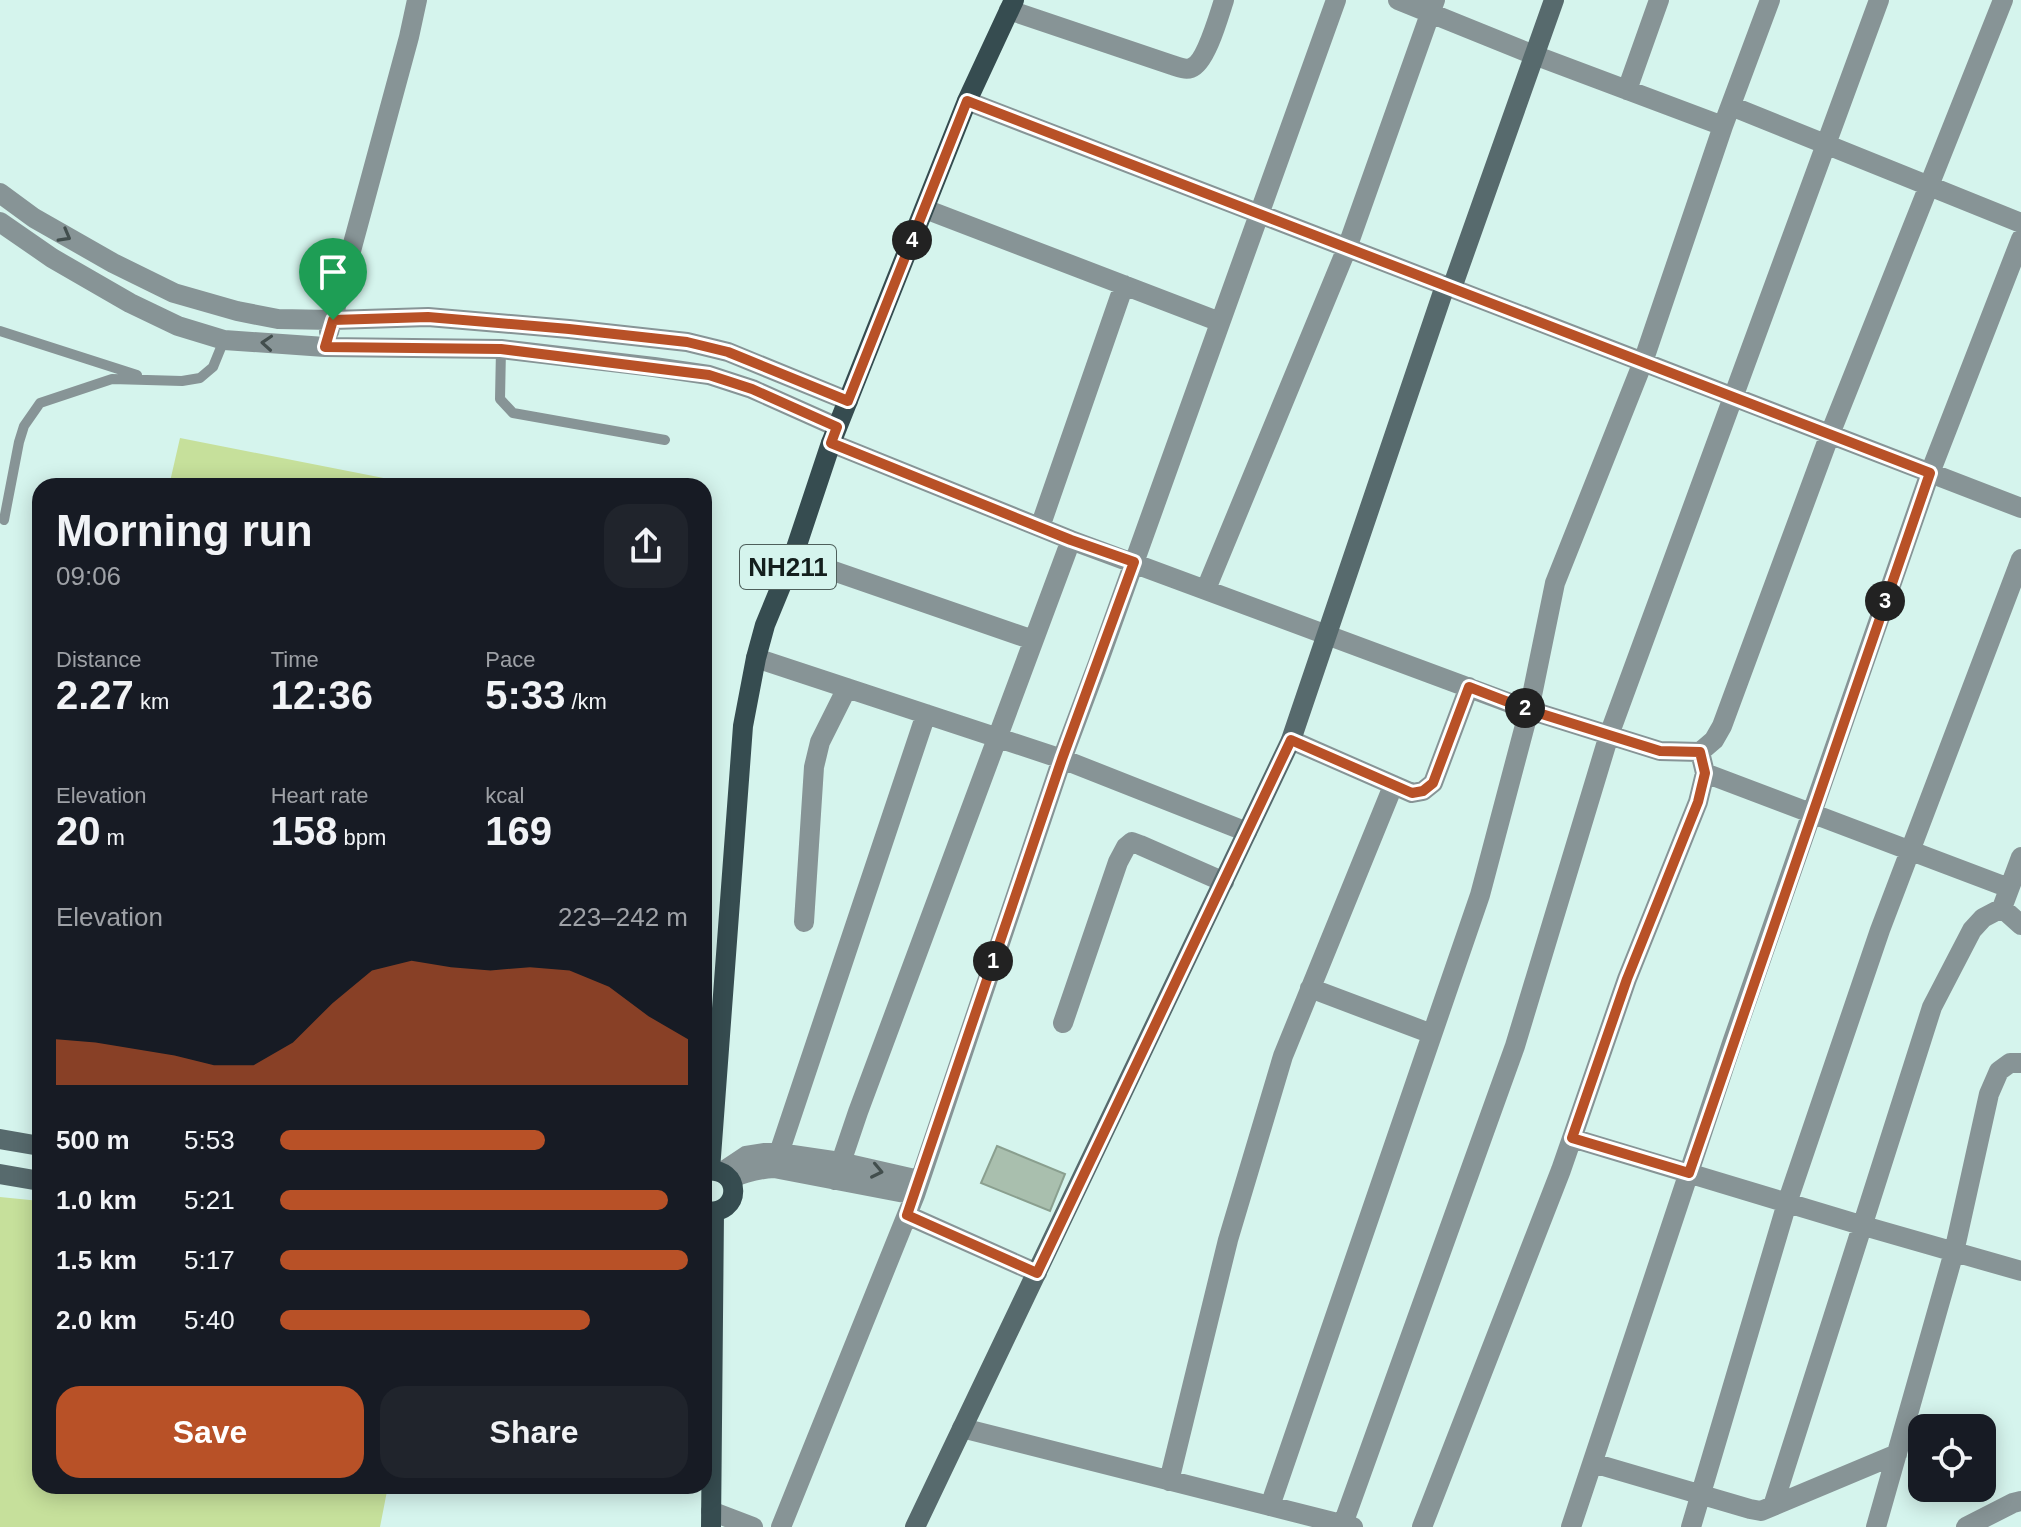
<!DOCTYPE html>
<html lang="en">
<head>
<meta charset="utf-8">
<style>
	:root { --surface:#171b24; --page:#20242c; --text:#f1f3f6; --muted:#9ea1a6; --accent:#b85127 }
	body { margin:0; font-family:Helvetica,sans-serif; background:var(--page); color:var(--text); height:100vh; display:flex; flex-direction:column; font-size:30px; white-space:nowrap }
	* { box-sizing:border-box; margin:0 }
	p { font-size:26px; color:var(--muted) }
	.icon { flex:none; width:44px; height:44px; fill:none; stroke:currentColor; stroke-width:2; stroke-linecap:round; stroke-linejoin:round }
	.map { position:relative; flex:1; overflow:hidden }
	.details { position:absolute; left:32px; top:478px; width:680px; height:1016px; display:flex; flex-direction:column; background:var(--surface); border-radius:24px; box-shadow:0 4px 20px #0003 }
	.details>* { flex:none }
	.fabs { position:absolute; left:1908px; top:1414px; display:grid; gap:16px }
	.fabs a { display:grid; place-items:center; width:88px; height:88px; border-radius:16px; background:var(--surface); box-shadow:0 4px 20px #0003; font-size:40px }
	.pin { position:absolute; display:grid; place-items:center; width:68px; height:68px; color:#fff; margin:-82px -34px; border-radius:50% 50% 50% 0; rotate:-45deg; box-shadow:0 0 8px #0007 }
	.pin .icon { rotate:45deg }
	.km { position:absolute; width:40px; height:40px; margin:-20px; border-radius:50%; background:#222; color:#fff; font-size:22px; line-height:40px; text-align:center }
	.round { display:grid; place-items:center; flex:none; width:84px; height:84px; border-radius:24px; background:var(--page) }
	.head { display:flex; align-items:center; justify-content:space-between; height:136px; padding:0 24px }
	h1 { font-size:44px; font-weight:600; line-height:60px }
	.figures { display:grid; grid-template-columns:repeat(3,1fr); gap:12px; height:136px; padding:8px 24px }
	.figures div { display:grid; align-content:center }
	.figures b { font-size:40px; font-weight:600 }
	.figures small { font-size:22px; font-weight:400 }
	.figures p { font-size:22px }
	.chart { height:224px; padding:16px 24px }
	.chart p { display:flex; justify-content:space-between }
	.chart svg { width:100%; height:144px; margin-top:8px; fill:var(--accent); opacity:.7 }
	.button { display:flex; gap:16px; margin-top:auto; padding:16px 24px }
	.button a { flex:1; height:92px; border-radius:24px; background:var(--accent); color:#fff; font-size:32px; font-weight:600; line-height:92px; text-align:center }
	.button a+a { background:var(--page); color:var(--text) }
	ul { padding:0 24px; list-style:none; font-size:26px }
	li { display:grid; grid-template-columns:128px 96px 1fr; align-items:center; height:60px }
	li i { height:20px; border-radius:10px; background:var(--accent) }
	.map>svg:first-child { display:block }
	.green { fill:#c6e09b }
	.building { fill:#a9bfae; stroke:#8a9f8f; stroke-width:2 }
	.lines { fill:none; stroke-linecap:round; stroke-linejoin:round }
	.service { stroke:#879496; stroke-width:10 }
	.minor { stroke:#879496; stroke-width:20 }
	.tertiary { stroke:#879496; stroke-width:20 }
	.secondary { stroke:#576a6d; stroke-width:20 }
	.primary { stroke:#364c50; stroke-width:20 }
	.oneway { stroke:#424e4d }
	.route-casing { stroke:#fff; stroke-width:16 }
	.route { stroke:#b85127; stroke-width:10 }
	.labels { text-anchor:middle; stroke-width:6; stroke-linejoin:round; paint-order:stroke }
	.shield { fill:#d5f4ed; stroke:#4e5f5b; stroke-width:2 }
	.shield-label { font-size:26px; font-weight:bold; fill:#141f1d }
</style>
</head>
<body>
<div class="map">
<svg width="2021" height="1527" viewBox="0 0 2021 1527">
	<rect width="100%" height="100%" fill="#d5f4ed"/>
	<!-- green -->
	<path class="green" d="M180,438L414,484L413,486H169Z
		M0,1197L40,1201V1486H388L380,1527H0Z"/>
	<!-- building -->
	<path class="building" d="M997,1146L1065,1174L1050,1211L981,1183Z"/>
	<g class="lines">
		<!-- service -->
		<path class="service" d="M0,331L137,375
			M501,349L500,399L513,413L665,440
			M4,520L19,442L24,426L40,403L112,379L182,381L200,378L213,367L224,340"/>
		<!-- minor -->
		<path class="minor" d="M1398,0L1534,55L1723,126
			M1009,10L1172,65C1178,67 1185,70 1191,68C1206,63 1219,15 1224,0
			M1627,90L1659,0
			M967,101L2021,508
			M1731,106L2021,223
			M925,209L1220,322
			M831,443L1071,540L1529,710L1660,751L1700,752L1714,740L1722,726L1830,434L2003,0
			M1040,527L1124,285
			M793,557L1033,640
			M1206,589L1347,248L1435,0
			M756,658L1062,759L1247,832
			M1291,740L1412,793L1423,791L1433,783L1469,687
			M1705,773L2009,888
			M2021,857L2002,908L2021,925
			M804,922L814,767L820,742L847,688
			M1310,988L1432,1034
			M1063,1023L1118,862L1126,847L1132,842L1140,845L1224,882
			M1572,1138L1864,1226L2021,1271
			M774,1168L926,714
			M722,1172L746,1156L765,1153H779L840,1162L919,1180
			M730,1179C745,1172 757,1169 774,1168L915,1195
			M835,1180L858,1112L1071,540
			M907,1215L1037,1273
			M962,1428L1353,1527
			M1593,1463L1750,1509L1761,1511L1897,1454
			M1169,1481L1228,1240L1283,1056L1393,786
			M1270,1506L1480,895L1529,710L1555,583L1643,362L1723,126L1770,0
			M1773,1506L1932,1007L1972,930L1983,918L2002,908
			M711,1511L753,1527
			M1343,1524L1515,1046L1609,735L1879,0
			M781,1527L915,1195L1062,759L1098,663L1336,0
			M1422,1527L1561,1170L1627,979L1698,802L1705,773L1700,752
			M1571,1527L1732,1043L1930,473L2021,239
			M1691,1527L1787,1203L1880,930L2021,559
			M1876,1527L1954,1252L1989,1094L1999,1071L2010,1063H2021
			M1966,1527L2013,1503L2021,1501"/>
		<!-- tertiary -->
		<path class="tertiary" d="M0,193L34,218L113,263L174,293L237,311L278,319L333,320L428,317L569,329L687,342L728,352L848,401
			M0,222L52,258L130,303L178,326L224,340L325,347L501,349L654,367L709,375L752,389L837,427
			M329,332L409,37L417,0"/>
		<!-- secondary -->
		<path class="secondary" d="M0,1139L40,1146
			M0,1174L40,1181
			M915,1527L1291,740L1445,286L1453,285L1554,0"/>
		<!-- primary -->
		<path class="primary" d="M710,1170L743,726L756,658L765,625L793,557L831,443L967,101L1014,0
			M704,1171C743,1165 743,1217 704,1211
			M711,1527L714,1212"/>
	</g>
	<!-- one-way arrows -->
	<defs><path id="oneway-chevron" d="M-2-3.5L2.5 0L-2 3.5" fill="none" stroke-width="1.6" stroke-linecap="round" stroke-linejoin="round" transform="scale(2)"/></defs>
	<g class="oneway">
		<use href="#oneway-chevron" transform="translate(65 236) rotate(29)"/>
		<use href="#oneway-chevron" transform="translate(267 343) rotate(-176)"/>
		<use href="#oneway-chevron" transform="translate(877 1171) rotate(12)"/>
	</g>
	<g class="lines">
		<!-- route casing -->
		<g class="route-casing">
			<path id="route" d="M967,101L1930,473L1689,1173L1572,1138L1627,979L1698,802L1705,773L1700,752L1660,751L1529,710L1469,687L1433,783L1423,791L1412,793L1291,740L1037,1273L907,1215L1062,759L1134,562L1071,540L831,443L837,427L752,389L709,375L501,349L325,347L333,320L428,317L569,329L687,342L728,352L848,401Z"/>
		</g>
		<!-- route -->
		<use href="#route" class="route"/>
	</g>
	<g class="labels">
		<!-- shield labels -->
		<rect class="shield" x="740" y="545" width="96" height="44" rx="6"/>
		<g class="shield-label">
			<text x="788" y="576">NH211</text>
		</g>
	</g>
</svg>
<div class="fabs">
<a><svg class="icon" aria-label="locate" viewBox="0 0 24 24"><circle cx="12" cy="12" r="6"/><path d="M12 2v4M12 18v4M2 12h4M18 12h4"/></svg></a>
</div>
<div class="pin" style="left:333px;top:320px;background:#1e9e55"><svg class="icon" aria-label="arrive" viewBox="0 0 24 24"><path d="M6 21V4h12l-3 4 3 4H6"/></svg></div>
<b class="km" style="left:993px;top:961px">1</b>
<b class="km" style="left:1525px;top:708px">2</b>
<b class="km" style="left:1885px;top:601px">3</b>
<b class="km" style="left:912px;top:240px">4</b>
<section class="details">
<div class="head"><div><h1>Morning run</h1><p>09:06</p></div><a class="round"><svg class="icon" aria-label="share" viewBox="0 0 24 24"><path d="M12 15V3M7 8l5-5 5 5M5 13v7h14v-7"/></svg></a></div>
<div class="figures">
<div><p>Distance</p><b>2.27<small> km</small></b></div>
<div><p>Time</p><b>12:36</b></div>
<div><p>Pace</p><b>5:33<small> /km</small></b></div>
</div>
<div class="figures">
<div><p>Elevation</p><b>20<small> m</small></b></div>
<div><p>Heart rate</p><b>158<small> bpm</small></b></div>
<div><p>kcal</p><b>169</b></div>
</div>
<div class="chart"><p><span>Elevation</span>223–242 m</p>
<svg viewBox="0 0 160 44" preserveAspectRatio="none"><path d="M0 44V30L10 31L20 33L30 35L40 38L50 38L60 31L70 19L80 9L90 6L100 8L110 9L120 8L130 9L140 14L150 23L160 30V44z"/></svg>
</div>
<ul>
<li><b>500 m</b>5:53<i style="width:65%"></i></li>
<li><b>1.0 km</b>5:21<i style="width:95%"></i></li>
<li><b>1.5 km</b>5:17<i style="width:100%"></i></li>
<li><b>2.0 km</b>5:40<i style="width:76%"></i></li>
</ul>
<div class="button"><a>Save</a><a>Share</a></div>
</section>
</div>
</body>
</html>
